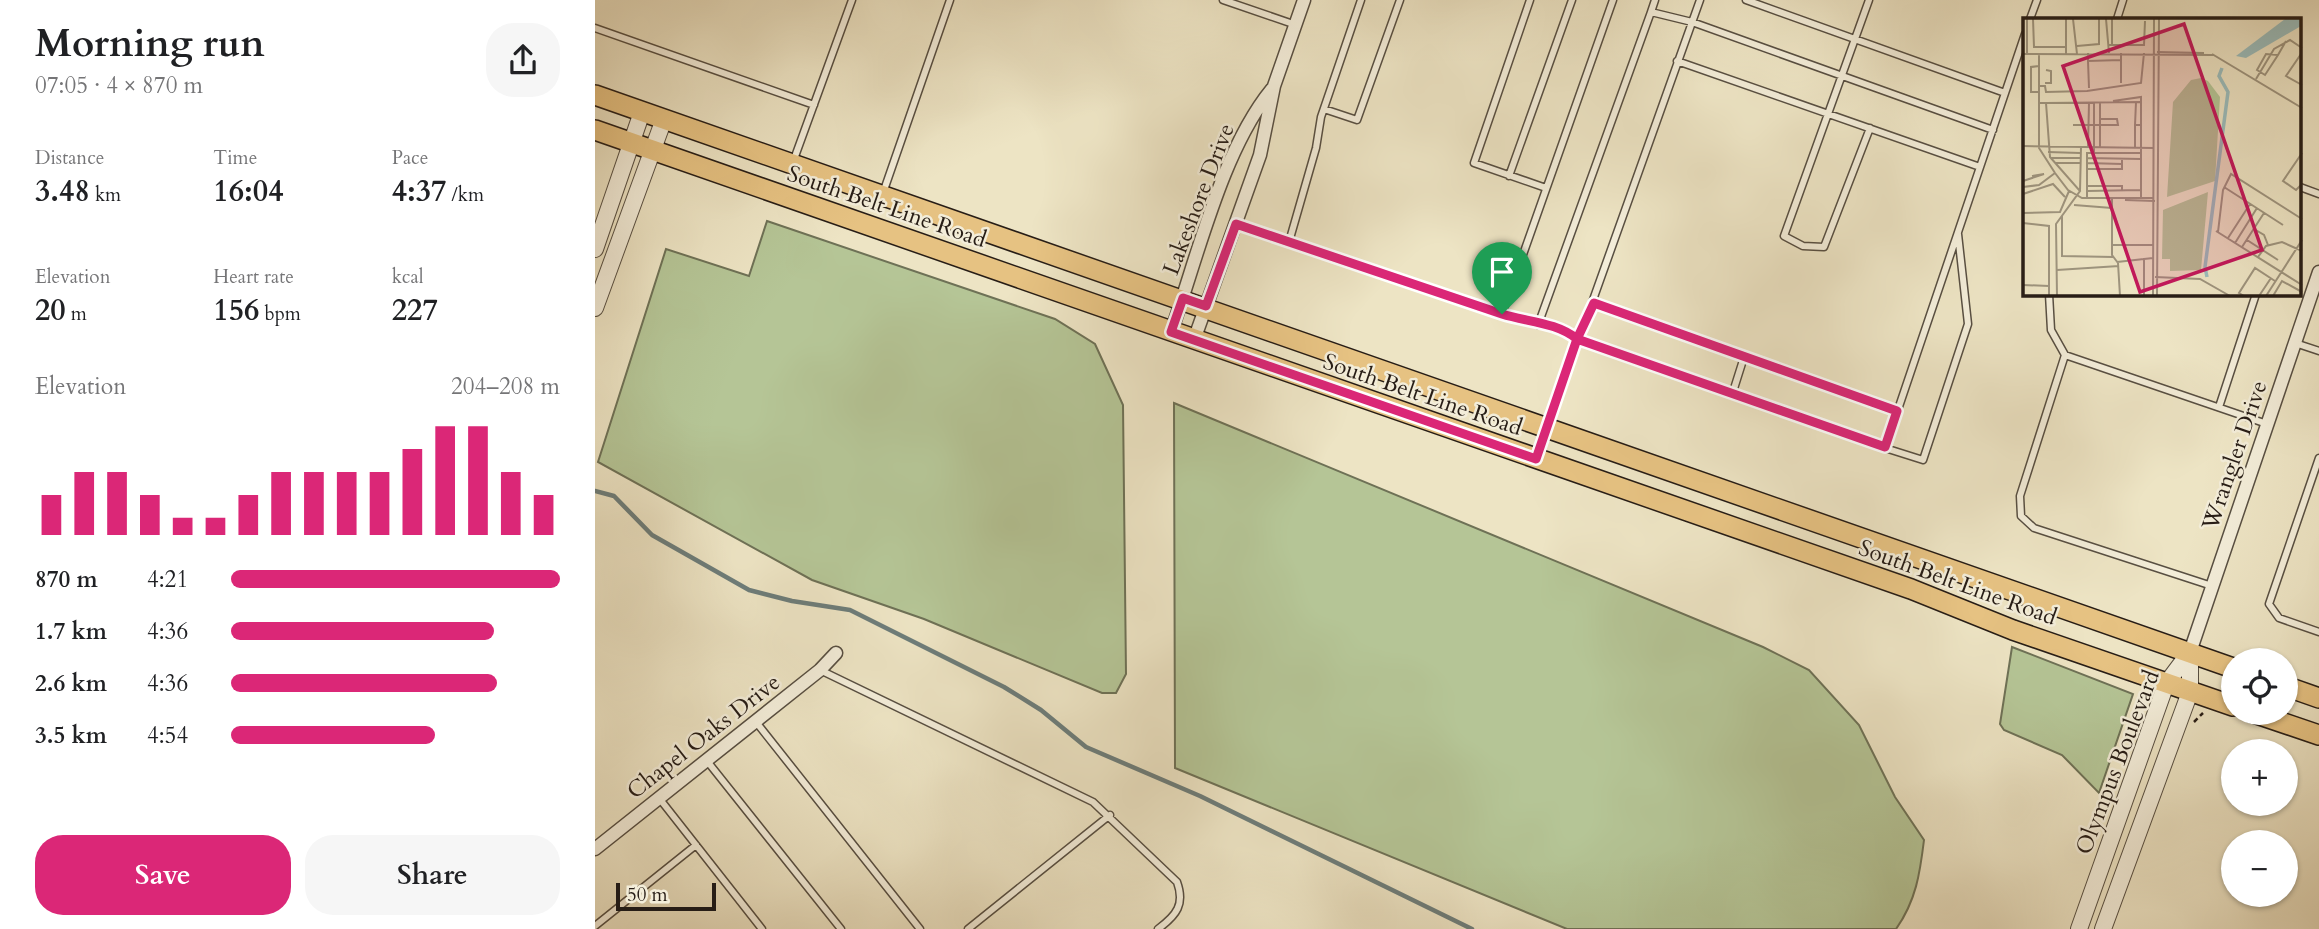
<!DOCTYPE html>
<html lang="en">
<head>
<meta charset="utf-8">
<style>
	:root { --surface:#fff; --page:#f6f6f6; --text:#202124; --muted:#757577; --accent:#db2777 }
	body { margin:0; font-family:Cardo,serif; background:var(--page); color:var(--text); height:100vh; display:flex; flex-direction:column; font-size:26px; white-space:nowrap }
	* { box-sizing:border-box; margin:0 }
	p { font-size:23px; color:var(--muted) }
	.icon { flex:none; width:38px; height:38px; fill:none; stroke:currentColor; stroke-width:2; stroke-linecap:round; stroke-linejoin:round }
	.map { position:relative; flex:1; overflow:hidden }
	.side { display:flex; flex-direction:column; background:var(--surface); width:595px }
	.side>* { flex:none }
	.controls { position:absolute; left:1626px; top:648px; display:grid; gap:14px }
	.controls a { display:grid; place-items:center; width:77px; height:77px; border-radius:50%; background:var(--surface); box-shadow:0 2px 5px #0004; font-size:35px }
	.scale { position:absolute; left:21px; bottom:18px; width:100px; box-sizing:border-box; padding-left:7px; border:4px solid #271d16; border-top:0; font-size:19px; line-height:24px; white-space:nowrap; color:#271d16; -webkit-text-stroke:5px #f3edd9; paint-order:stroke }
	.pin { position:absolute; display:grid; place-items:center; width:60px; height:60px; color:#fff; margin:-72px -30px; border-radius:50% 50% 50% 0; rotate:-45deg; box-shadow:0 0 7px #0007 }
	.pin .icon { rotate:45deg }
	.round { display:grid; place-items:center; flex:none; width:74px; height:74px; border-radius:28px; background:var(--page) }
	.summary { display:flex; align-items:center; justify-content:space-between; height:119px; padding:0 35px }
	h1 { font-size:38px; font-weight:700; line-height:52px }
	.stats { display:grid; grid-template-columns:repeat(3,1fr); gap:10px; height:119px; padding:7px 35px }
	.stats div { display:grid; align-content:center }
	.stats b { font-size:30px; font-weight:700 }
	.stats small { font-size:19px; font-weight:400 }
	.stats p { font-size:19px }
	.chart { height:196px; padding:14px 35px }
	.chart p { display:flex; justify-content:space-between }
	.chart svg { width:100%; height:126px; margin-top:7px; stroke:var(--accent); stroke-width:6 }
	.action { display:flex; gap:14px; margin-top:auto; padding:14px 35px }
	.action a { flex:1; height:80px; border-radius:28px; background:var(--accent); color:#fff; font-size:28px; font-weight:700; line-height:80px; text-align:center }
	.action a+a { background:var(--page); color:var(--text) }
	ul { padding:0 35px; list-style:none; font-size:23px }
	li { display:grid; grid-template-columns:112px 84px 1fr; align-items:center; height:52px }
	li i { height:18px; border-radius:9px; background:var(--accent) }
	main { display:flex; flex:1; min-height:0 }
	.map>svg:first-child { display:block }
	.green { fill:#b5c596; stroke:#6e7156; stroke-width:2 }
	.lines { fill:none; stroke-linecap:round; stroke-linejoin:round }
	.stream { stroke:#6d7d7a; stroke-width:4.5 }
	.service-casing { stroke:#584f42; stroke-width:9 }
	.minor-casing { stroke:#584f42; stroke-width:15 }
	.tertiary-casing { stroke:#584f42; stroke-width:18 }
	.primary-casing { stroke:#271d16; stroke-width:22 }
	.path { stroke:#271d16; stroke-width:2.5; stroke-dasharray:5 3.5; stroke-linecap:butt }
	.service { stroke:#f3edd9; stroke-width:6 }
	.minor { stroke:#f3edd9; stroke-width:12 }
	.tertiary { stroke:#f3edd9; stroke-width:16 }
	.primary { stroke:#e6c282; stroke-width:19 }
	.route-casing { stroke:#fff; stroke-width:14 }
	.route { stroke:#db2777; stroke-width:9 }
	.labels { text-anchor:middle; stroke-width:5; stroke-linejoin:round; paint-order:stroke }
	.street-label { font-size:23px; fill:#271d16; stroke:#f3edd9 }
	.inset-river { fill:none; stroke:#9bbdbc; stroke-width:3.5 }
	.inset-road { fill:none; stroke:#9e947e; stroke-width:2 }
	.view { fill:#c2185b; fill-opacity:0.15; stroke:#c2185b; stroke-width:3.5 }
	.inset-edge { fill:none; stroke:#271d16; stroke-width:3.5 }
</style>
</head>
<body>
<main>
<section class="side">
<div class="summary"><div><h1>Morning run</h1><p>07:05 · 4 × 870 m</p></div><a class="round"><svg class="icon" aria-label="share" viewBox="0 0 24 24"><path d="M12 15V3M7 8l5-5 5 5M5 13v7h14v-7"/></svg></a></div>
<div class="stats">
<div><p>Distance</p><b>3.48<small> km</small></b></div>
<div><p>Time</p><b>16:04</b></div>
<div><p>Pace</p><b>4:37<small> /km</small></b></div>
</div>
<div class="stats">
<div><p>Elevation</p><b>20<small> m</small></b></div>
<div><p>Heart rate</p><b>156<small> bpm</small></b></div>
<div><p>kcal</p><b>227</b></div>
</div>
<div class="chart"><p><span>Elevation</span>204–208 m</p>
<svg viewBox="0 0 160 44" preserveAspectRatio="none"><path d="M5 44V30M15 44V22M25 44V22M35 44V30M45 44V38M55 44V38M65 44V30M75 44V22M85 44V22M95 44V22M105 44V22M115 44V14M125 44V6M135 44V6M145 44V22M155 44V30"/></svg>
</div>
<ul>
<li><b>870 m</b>4:21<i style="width:100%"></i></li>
<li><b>1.7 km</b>4:36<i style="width:80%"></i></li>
<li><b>2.6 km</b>4:36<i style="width:81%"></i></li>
<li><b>3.5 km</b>4:54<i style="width:62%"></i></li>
</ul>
<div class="action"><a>Save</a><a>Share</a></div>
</section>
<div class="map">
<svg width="1724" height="929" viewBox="0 0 1724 929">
	<rect width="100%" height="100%" fill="#ede4c4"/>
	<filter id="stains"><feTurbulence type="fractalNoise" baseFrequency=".00286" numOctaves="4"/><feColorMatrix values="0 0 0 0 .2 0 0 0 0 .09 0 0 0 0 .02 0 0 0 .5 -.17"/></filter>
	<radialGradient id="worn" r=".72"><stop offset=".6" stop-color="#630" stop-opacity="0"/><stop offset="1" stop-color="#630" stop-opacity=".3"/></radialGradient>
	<!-- green -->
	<path class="green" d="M172,221L460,319L500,344L528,405L531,674L521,693H507L329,619L217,580L3,462L71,249L154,276Z
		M579,403L1168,647L1214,670L1264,725L1300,797L1329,840C1325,873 1321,901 1301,929H972L580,768Z
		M1417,647L1538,694L1504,793L1467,755L1409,730L1405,724Z"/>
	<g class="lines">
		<!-- stream -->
		<path class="stream" d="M0,491L19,496L57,535L154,590L197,601L255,610L409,687L446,710L491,747L605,796L877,929"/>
		<!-- service casing -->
		<g class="service-casing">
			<path id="service" d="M628,0L701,25
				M935,0L879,163L951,188
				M1060,0L1056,12L1097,22L1398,130
				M1151,0L1410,93
				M1274,0L1189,236L1208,246L1229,247L1275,128
				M1435,19L1442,0
				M1522,19L1528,0
				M0,28L219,105
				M1082,61L1385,167
				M729,109L762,120L805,0
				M198,162L257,0
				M914,176L977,0
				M1705,187L1724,194
				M288,193L355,0
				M641,224L907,314C932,322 961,322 982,339L1290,448L1430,34
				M694,242L721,148L726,117L766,0
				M1454,294L1456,330L1470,355L1425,496L1426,516L1439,528L1617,586
				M999,303L1149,357L1137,395
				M907,314L1018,0
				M943,325L1056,12
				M1700,343L1724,351
				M1470,355L1672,424
				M1149,357L1302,411
				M1624,407L1661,294
				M953,426L1105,0
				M1290,448L1328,460L1373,324L1363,234
				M1724,458L1674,604L1684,618L1724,632
				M225,670L498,802L582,882C590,904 582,915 563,929
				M161,722L325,929
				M112,761L246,929
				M64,798L167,929
				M0,926L101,845
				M373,929L515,815"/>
		</g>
		<!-- minor casing -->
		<g class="minor-casing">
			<path id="minor" d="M576,332C603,256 627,150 677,89
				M599,340L665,155L679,86L709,0
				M1595,652L1724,272
				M0,849L225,670L241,653"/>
		</g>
		<!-- tertiary casing -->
		<g class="tertiary-casing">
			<path id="tertiary" d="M0,249L47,112
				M0,308L69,119
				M1484,929L1571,684L1595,652
				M1508,929L1595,692V652"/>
		</g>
		<!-- primary casing -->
		<g class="primary-casing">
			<path id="primary" d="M0,95L1638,668
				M0,130L1316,589L1418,630L1638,706
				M1690,686L1724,698
				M1656,712L1724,735"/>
		</g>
		<!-- path -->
		<path class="path" d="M1545,703L1546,699
			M1599,722L1608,713"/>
		<!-- service -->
		<use href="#service" class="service"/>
		<!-- minor -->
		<use href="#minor" class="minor"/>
		<!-- tertiary -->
		<use href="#tertiary" class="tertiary"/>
		<!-- primary -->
		<use href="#primary" class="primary"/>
	</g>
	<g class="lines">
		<!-- route casing -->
		<g class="route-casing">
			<path id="route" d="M907,314L641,224L611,306L588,298L576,332L941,459L982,339L1290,447L1302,411L999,303L982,339C961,322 932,322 907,314"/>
		</g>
		<!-- route -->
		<use href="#route" class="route"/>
	</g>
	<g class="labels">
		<!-- street labels -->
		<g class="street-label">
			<text transform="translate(603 199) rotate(-69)" y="8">Lakeshore Drive</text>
			<text transform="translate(292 206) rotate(19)" y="8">South Belt Line Road</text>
			<text transform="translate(828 394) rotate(19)" y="8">South Belt Line Road</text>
			<text transform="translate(1639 455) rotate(-71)" y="8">Wrangler Drive</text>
			<text transform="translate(1363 582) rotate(20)" y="8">South Belt Line Road</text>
			<text transform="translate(108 736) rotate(-38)" y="8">Chapel Oaks Drive</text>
			<text transform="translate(1522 762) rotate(-69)" y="8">Olympus Boulevard</text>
		</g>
	</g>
	<!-- overview -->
	<g transform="translate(1428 18)">
		<rect width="278" height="278" fill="#ede4c4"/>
		<path d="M178,60L185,63L197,79L192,163L144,179L150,84L168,62ZM185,174L178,252L147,253V241H139L140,192Z" fill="#b5c596"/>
		<path d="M262,1H278V8L223,40L213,38Z" fill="#9bbdbc"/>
		<path class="inset-river" d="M184,259L182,249L205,74L196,58L199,50"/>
		<path class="inset-road" d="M4,1V36M10,1L11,29H43M43,1V36M50,1L54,36M83,1L86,35M86,27H121L122,3M89,27V1M54,28L76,26V1M134,34L181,35M65,35V43L98,42M98,35V65M0,36L190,37M16,36V130L32,155L45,172L59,180H131M189,36L279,90M278,36L263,58L279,67M255,37L243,36L234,52L242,57L255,37L263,23M65,43L66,70M233,61L251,31L267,22L279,30M22,65H28V53L23,52M16,68H22L23,74L64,73L118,65L121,35M16,74H8V49L16,48M90,83L118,79V84M16,85H23L27,139L57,173L33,206L34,278M23,85L118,84V180M50,107H95L94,101H77M112,107L113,84M0,128L131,130M65,129L66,85M77,129V85M112,129V107H118M25,134L57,135M71,135H117M279,135L260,163L273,172L279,166M27,140H57M64,140L118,141M32,145H57M64,145L99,146M64,151H99V140M0,163L21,156L9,158M64,168H99V173M0,169L16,167L32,155M201,169L260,207M57,173L58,129M64,173L118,172M0,176L30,166L42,179M64,180V135H71V85M89,181V237L95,245L97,278M102,182L132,183M51,187L89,190M0,195L37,194L46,173M39,198V238L90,239M0,205L26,208V278M231,211L241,217L245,227M193,213L279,267M195,214L200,172L208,156L279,201M205,220L227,186M224,222L255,242M212,225L234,190M89,227H130M219,229L241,195M235,239L243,228L259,224L279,233M94,244L130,240M34,252L96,248M132,259L177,261L207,278M0,267L26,268M121,278V240M130,278L131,1M134,278L136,1M221,278L216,275L232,250L252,263M236,278L248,260M243,278L279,222M250,278L259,263L279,274"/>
		<path class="view" d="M161,6L239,232L117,274L40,48Z"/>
		<rect width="278" height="278" class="inset-edge"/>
	</g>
	<rect width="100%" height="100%" filter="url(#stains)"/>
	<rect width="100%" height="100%" fill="url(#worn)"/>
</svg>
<div class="controls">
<a><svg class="icon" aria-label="locate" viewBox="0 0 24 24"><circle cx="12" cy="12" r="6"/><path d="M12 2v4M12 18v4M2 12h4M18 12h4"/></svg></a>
<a>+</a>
<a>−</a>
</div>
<div class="scale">50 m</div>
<div class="pin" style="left:907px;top:314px;background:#1e9e55"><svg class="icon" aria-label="arrive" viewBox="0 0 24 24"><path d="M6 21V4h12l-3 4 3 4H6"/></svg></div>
</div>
</main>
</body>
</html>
